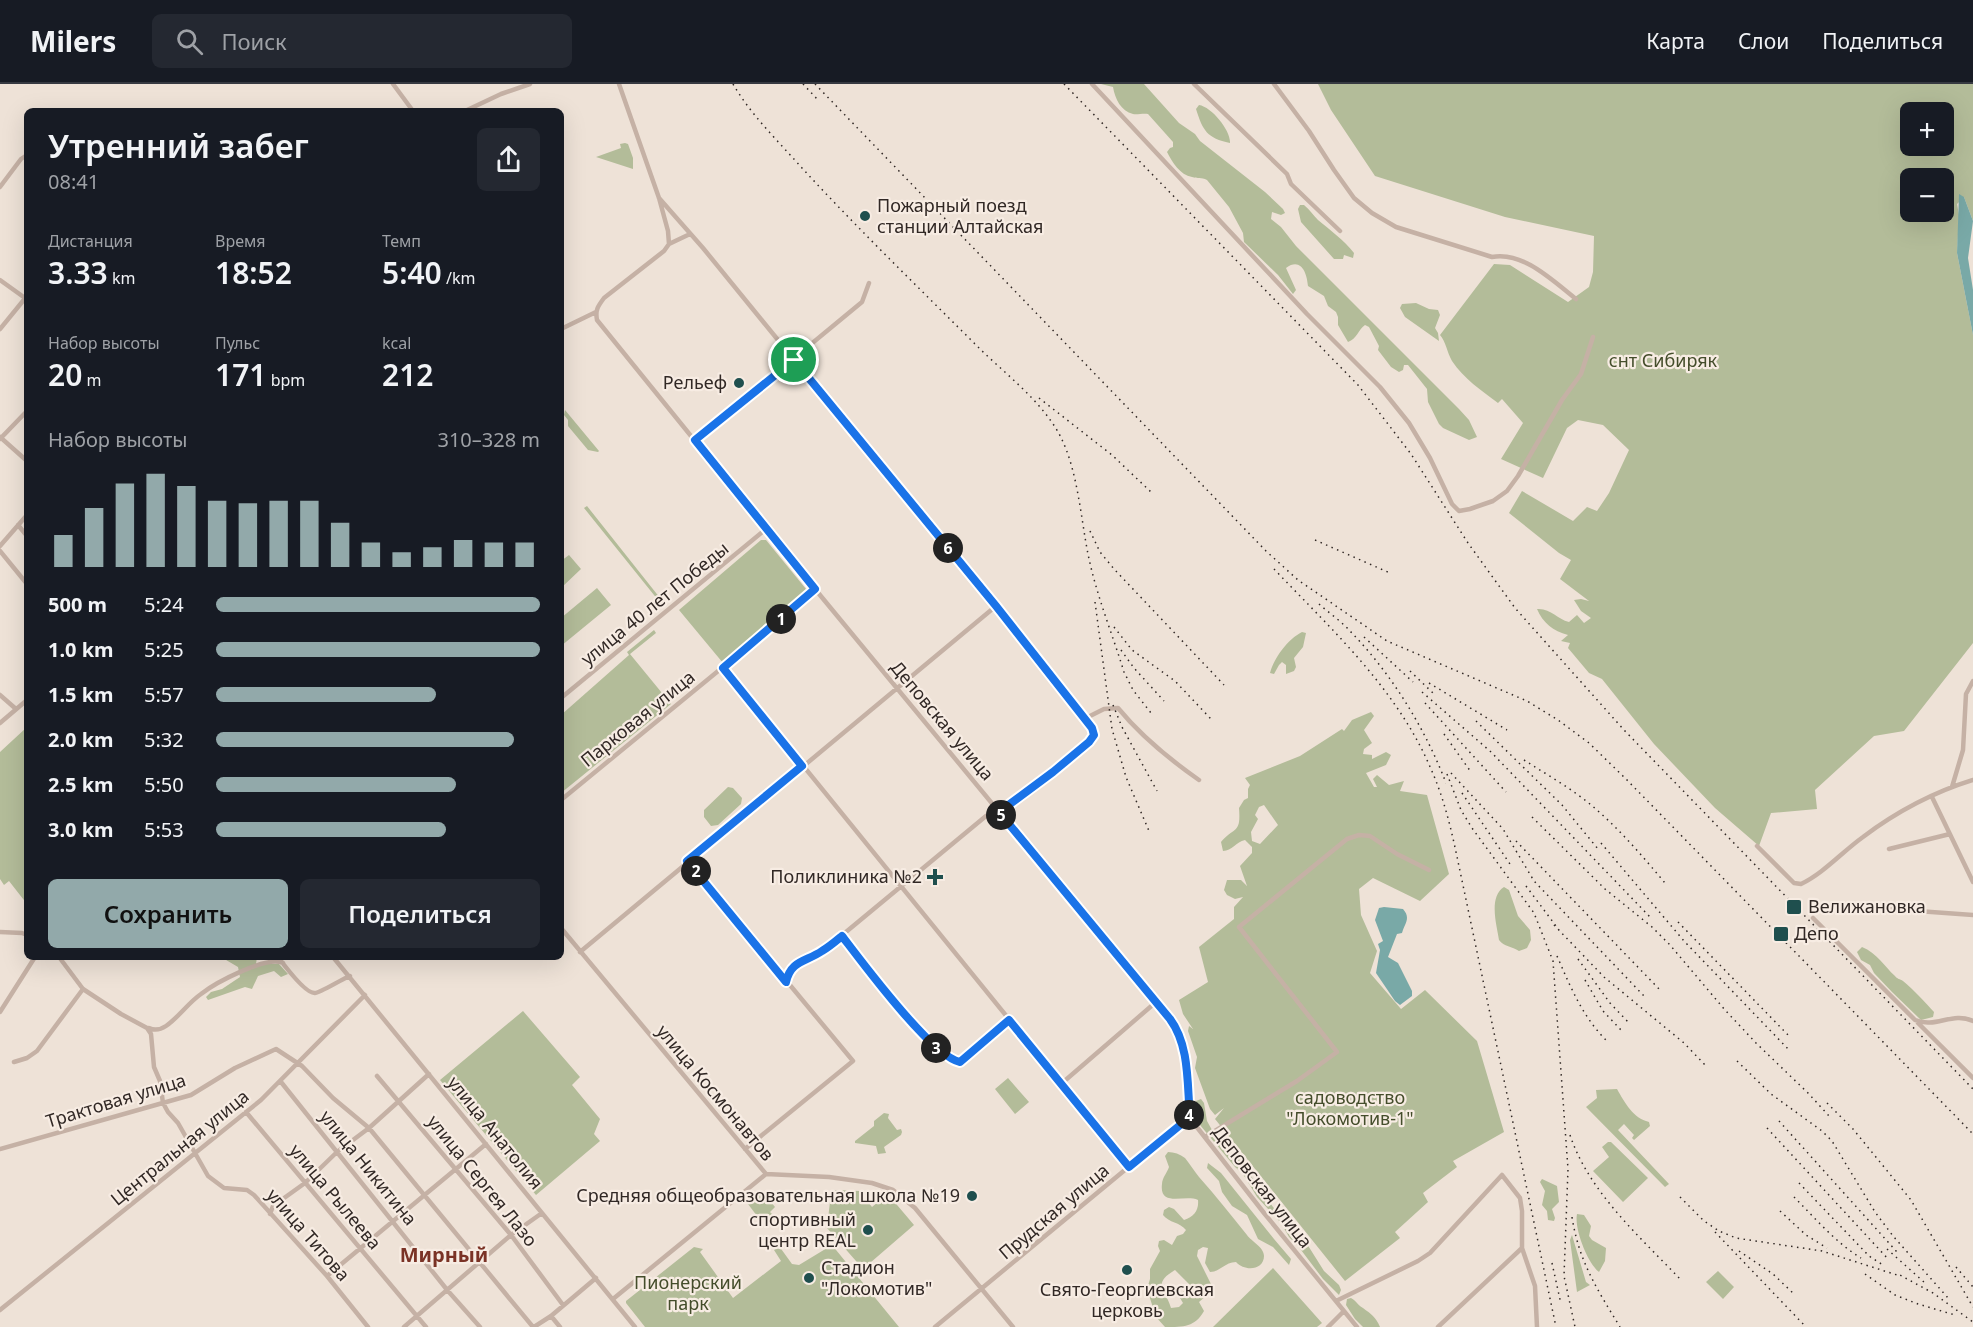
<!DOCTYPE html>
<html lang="ru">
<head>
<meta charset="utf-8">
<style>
	:root { --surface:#171b24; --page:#242831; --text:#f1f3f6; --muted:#9ea1a6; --line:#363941; --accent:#92a9aa }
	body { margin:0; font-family:"Noto Sans",sans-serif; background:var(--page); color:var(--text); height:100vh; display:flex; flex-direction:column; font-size:22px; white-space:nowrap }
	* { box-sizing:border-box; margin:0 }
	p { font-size:20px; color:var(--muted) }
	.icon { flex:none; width:33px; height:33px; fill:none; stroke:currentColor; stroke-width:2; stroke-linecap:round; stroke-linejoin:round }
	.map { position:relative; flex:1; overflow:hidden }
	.side { position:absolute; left:24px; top:24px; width:540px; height:852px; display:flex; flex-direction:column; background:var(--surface); border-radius:9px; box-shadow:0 6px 24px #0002 }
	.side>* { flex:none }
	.fabs { position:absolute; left:1900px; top:18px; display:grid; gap:12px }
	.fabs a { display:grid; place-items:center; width:54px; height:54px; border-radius:9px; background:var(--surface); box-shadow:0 6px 24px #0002; font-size:30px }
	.pin { position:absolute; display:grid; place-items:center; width:51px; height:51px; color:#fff; margin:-26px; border:3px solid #fff; border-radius:50%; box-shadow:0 2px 6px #0007 }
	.km { position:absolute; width:30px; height:30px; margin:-15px; border-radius:50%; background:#222; color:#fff; font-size:16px; line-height:30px; text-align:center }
	.round { display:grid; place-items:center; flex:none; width:63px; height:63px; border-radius:9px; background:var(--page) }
	.overview { display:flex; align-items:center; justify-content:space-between; height:102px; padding:0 24px }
	h1 { font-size:33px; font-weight:600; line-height:45px }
	.figures { display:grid; grid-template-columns:repeat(3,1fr); gap:9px; height:102px; padding:6px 24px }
	.figures div { display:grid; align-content:center }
	.figures b { font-size:30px; font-weight:600 }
	.figures small { font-size:16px; font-weight:400 }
	.figures p { font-size:16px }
	.chart { height:168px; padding:12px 24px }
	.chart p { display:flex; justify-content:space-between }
	.chart svg { width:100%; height:108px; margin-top:6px; stroke:var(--accent); stroke-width:6 }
	.cta { display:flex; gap:12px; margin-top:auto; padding:12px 24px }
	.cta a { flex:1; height:69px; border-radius:9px; background:var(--accent); color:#111; font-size:24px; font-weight:600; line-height:69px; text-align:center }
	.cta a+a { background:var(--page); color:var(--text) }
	ul { padding:0 24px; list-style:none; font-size:20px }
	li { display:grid; grid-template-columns:96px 72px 1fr; align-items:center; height:45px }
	li i { height:15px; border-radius:8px; background:var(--accent) }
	header { display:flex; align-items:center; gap:36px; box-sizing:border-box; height:84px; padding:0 30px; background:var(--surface); border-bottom:2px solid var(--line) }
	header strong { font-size:28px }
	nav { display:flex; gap:33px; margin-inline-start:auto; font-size:21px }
	.search { width:420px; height:54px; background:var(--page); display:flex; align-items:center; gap:15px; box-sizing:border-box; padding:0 21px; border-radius:9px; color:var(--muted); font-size:22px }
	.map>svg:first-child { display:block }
	.green { fill:#b3bc99; fill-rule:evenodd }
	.water { fill:#79a9a7 }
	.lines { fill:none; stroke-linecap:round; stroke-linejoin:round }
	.minor { stroke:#c5b1a5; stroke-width:4.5 }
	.rail { stroke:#312825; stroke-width:1.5; stroke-dasharray:1.5 4.5; stroke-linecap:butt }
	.route-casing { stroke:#fff; stroke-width:12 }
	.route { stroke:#1a73e8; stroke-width:8 }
	.poi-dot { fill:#1f4f4e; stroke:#f7ece3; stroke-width:2 }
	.labels { text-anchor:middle; stroke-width:4.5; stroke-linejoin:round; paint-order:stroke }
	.poi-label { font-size:18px; fill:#312825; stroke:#f7ece3; text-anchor:start }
	.park-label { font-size:18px; fill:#444d2b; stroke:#f7ece3 }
	.street-label { font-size:18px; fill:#312825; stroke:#f7ece3 }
	.neighbourhood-label { font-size:20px; font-weight:bold; fill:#7a3225; stroke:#f7ece3 }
</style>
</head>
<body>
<header>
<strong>Milers</strong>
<div class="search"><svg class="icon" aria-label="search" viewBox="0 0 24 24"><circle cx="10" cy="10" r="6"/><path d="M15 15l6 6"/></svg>Поиск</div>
<nav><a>Карта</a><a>Слои</a><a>Поделиться</a></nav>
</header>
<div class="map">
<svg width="1973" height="1243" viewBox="0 0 1973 1243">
	<rect width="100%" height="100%" fill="#eee2d7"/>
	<!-- green -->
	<path class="green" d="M1101,0H1144L1179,39L1195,50L1200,57L1265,108L1283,125L1285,129L1281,131L1272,128L1271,135L1281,143L1296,162L1459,325L1469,336L1477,353L1469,356L1443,344L1439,340L1428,318L1427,305L1408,281H1404L1403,286L1399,288L1391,283L1378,266L1379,262L1369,243L1365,241C1358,246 1357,255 1348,258L1338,241V233L1336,228L1328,222L1324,212L1308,202C1307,189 1301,173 1286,184L1296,206L1293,210L1278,191L1244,158L1243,149L1229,123L1207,96C1201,93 1198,95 1192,93C1180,91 1172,78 1167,68L1170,64L1173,63V58L1148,30C1143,29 1137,31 1133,30C1121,27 1115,15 1113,3Z
		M1318,0H1973V137L1964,113L1957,120L1959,131L1957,169L1973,251V559L1904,647L1874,652L1815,706L1817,725L1771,729L1759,762L1715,724L1654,660L1602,595L1589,589L1568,564L1570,559L1561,557L1568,551C1553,547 1543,539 1537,525C1551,524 1557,535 1569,538L1577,531L1584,539L1591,534L1581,527L1574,516L1581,515L1589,517L1560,495L1571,476L1559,469L1509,429L1522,407L1573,437L1587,423L1597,427L1609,409L1629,366L1603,341L1578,336L1567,344L1543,394L1501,375L1523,339L1502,315L1498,319C1481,306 1464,295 1452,277C1447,268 1446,258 1440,251L1494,180L1510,181L1568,218L1589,203L1593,188L1594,152L1505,133L1375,92L1331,26ZM1911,28H1944V62H1911ZM1911,94H1944V128H1911Z
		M1199,21C1212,23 1231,47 1230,59C1207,54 1203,47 1196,25Z
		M625,59L628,60L633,74V85L596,73L621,64L620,60Z
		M1300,121H1304C1310,126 1313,131 1318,136C1330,146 1344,156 1354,169L1353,174L1344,171L1343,175H1334L1301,138L1298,125Z
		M1416,219L1429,225L1438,226L1440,231L1435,244L1438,249L1439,257L1405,233L1400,224L1402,220Z
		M565,326L599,367L598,368L588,366L568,342V336L564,331Z
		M587,422L660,514L658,516L584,424Z
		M761,456H766L806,505L805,510L723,579L679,526Z
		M569,471L581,485L561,504V477Z
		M597,504L611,521L561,562V534Z
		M654,546L656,549L630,570L671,620L561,709V631L629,571L627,568Z
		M1302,548L1306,549L1303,563L1294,574L1296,583L1294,587L1286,590V581L1282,578L1279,581L1274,590L1270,589C1274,574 1288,555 1302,548Z
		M1371,628L1374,632L1364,646L1372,659L1364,665L1363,670L1372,671V675L1386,668L1391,671L1386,681L1366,689L1374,703H1377L1373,695L1377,691L1389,701L1404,697L1400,707L1427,711L1449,790L1420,817L1373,794L1359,805L1361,831L1377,867L1370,889L1401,925L1425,906L1477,957L1504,1048L1453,1077L1457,1083L1423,1109L1428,1118L1395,1148L1400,1154L1345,1197L1215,1035L1224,1024L1215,1031L1210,1025L1195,984L1197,973L1188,947L1189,942L1193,945L1183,930L1179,916L1208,898L1199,863L1234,835V823L1243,813L1235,815L1227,811L1224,806L1227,796H1241L1247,802L1240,782L1252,769V763L1245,756C1236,758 1232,767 1223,767L1221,758C1235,742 1241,750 1239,724L1244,716L1248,714V705L1250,701L1245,694L1300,672L1342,645L1344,647L1352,636ZM1264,721L1278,741L1260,760L1252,757L1251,748L1258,735L1255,731L1259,723Z
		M27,643V820L9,797L4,801L0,795V668Z
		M728,703L733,704L742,714L741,720L718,741L711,742L704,733V726Z
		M1504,803L1509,806L1518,832L1530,846L1531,856L1527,864L1519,867C1512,862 1504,863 1499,856C1497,842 1488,813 1504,803Z
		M1862,863C1877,869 1884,882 1895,892C1897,895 1900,895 1903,897C1914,906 1925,918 1934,928L1933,933L1921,936L1892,908L1874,889L1870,881L1861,876L1857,868Z
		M221,873H257L256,880H279L288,890L281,893L274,887L258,892L252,905L245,903L208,916L206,913L211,908L222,905L240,893L238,883Z
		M523,927L580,993L572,1001L600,1035L594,1050L600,1057L536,1111L440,996Z
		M1008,994L1029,1018L1015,1030L995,1005Z
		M1617,1005C1625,1019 1633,1034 1649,1038L1650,1042L1634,1056L1632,1054L1634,1051L1624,1040L1618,1046L1669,1100L1665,1103L1586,1023L1597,1014L1596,1006Z
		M1201,1015L1204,1019L1207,1037L1212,1046L1239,1075L1273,1123L1307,1160L1324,1187L1339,1201L1341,1206L1339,1211L1323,1195L1298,1162L1289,1153L1281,1139L1257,1113L1243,1090L1235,1083L1200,1041L1194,1032L1196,1017Z
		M884,1029L889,1030L888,1034L897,1046L901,1045L902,1048L901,1051L884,1063L886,1069L878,1070L876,1062L855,1059V1057L874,1042V1037Z
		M1608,1058H1611L1648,1094L1623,1118L1593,1087L1609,1073L1602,1063Z
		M1168,1068C1174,1068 1180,1070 1185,1074C1190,1080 1194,1087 1199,1093C1216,1112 1231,1131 1247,1151C1251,1157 1264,1163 1264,1172C1264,1186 1245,1188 1236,1178C1225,1178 1220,1188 1210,1188L1205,1179L1208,1164L1203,1163L1198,1166L1197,1172L1211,1200L1207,1211L1199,1218L1204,1227C1195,1243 1184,1243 1165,1243L1156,1233L1147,1205L1150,1195V1185L1160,1167L1158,1162L1159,1157L1164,1156L1172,1161L1177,1152L1183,1150L1186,1146C1180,1138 1169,1139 1163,1131L1164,1126L1169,1123L1174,1125L1184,1136C1194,1133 1199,1126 1198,1116C1185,1110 1159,1124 1162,1100C1162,1094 1167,1089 1169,1083L1165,1072ZM1175,1186L1190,1201L1182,1209L1180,1214L1183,1219L1179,1223L1171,1224C1166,1206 1151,1200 1175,1186Z
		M1208,1079L1221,1089L1274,1155L1291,1175L1289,1181L1273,1163L1258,1155L1247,1131L1232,1122L1222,1108L1219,1097L1207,1084Z
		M1542,1095L1557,1102L1559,1118L1552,1125L1555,1134L1554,1137L1548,1136L1547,1127L1542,1121L1545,1107L1540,1098Z
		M836,1106L859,1107L872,1123L885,1112L892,1115L914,1141L863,1185L827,1144L831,1109Z
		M760,1108H763L775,1123L770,1128L772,1130L764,1136H760L748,1120V1118Z
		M1577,1130L1584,1131L1591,1142L1589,1152L1592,1156L1606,1164L1605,1177L1599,1188C1587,1178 1574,1144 1577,1130Z
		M1572,1151L1586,1198L1590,1201L1577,1208L1570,1156Z
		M832,1161L899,1243H645L626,1219V1217L694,1163L703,1165L700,1168L733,1214L781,1177L774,1166L779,1162L792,1180L799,1181Z
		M1273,1184L1322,1239L1317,1243H1213Z
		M1718,1187L1734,1203L1723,1215L1706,1198Z
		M1351,1214C1357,1217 1357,1221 1363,1224C1371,1230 1376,1233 1380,1243H1363L1355,1235L1346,1221L1347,1215Z"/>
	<!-- water -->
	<path class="water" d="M1959,110L1964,113L1973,137L1968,174L1973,206V251L1957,169Z
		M1384,823L1403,825C1411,834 1405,839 1402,849L1397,850L1388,873L1398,879L1412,907V912L1400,921L1395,917L1376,889L1380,866L1378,860L1383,857L1375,836L1379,824Z"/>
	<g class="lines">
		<!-- minor -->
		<path class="minor" d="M393,0L413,27
			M619,0L659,114L668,147L669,160
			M1092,0L1307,230L1380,303L1409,339L1430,374L1452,420L1459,427L1470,425L1493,417L1507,407L1518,392L1562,316L1581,290L1593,253
			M1194,0L1287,90L1291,100L1340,147
			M1274,0L1309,47L1334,86L1354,114L1372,129L1396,143L1492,173C1523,167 1553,197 1576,215
			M465,27L501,10L530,0
			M0,103L21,75L27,71
			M659,114L703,164L1078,624L1092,644L1094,651L1089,658L1053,689L999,728L986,732L823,867C806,875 791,878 786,898
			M690,150L669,160L664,167L604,214C598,222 595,226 597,236L815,505L1170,935L1182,957L1189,1033L1264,1129L1357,1243
			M0,196L25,214
			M0,245L27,212
			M561,245L596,228
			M0,353L27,377
			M0,355L27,327
			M695,356L862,218L869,199
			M18,441L27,452
			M0,462L27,431
			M0,467L27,500
			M723,583L1129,1083
			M0,611L16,625
			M561,614L766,445
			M1086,634L1104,625L1118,624C1141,652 1169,675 1199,696
			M0,639L27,616
			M1952,703L1963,666L1966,610L1973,597
			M1932,713L1973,798
			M561,716L723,583L815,505
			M1757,762L1794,799L1801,800C1824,789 1842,768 1863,753C1895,729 1934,708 1973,696
			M1889,765L1950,750
			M687,777L853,977L745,1065
			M1876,824L1973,831
			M1813,834L1915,936C1936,945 1952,927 1973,937
			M561,844L766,1090L829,1093L872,1099L893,1106L915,1124L1013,1243
			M0,848L22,849L27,851
			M842,852C863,878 932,973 960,978L1009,936
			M580,868L996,522
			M59,873L83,905L121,930L147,944L151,950L154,983L160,997L163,1019L168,1028L178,1039L208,1092L224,1104L247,1106L254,1111L327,1192L368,1243
			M278,873C284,881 306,910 315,909C320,909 342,895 350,892
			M333,873L635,1243
			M0,928L35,873
			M1918,939L1973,994
			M149,944C155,947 160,946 166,942C179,933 188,919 201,910C215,899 267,871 283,879
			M14,978L27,974L37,967L83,905
			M377,992L511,1151L563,1221
			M281,998L448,1207L480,1243
			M1061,1000L1156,918
			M246,1028L426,1243
			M1205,1053L1297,997L1337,968L1239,843L1347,755L1359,751L1370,752L1397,770L1429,786
			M0,1065L191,1011L235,984L276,965L302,982L333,1014L369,1044L533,1243
			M270,1130L273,1122L305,1099L337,1068L369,1044L429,990
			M327,1192L486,1060
			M613,1215L766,1090
			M1336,1217L1418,1177L1430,1169L1502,1091L1520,1114L1522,1127V1164L1535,1202L1537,1243
			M0,1226L261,1016L365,911
			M551,1232L560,1243
			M404,1243L511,1151L542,1129
			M534,1243L551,1232L596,1194
			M935,1243L1189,1033
			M1328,1243L1344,1227
			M1438,1243L1522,1164"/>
		<!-- rail -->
		<path class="rail" d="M733,0C751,31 778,57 802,84C858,145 918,203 977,262C1002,287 1033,310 1053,340C1077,374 1080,430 1088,470C1096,510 1112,549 1124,588L1133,606L1151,629
			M803,0L818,16
			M815,0L1266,467L1298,496L1387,557L1527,617L1558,636L1589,659L1626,695L1973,1050
			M1064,0L1358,301L1411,370L1468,459L1515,524L1624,646L1973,1005
			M1039,314L1112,371L1151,408
			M1090,447L1100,468L1114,485L1224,601
			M1315,456L1390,489
			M1274,485C1333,547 1397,605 1431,685C1443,712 1450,740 1456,768L1556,1243
			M1095,518L1112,645L1126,693L1149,747
			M1319,520C1329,529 1341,537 1350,547C1391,589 1425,644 1446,699
			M1114,543L1132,566L1175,597L1211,635
			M1364,553L1413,598
			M1121,566L1134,584L1164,617
			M1410,587L1434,610
			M1429,599L1507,646
			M1422,608L1491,668L1650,833
			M1425,619L1506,708
			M1113,621L1122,643L1157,707
			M1476,637L1562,721L1598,765
			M1444,650L1471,688
			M1524,676C1549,692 1576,707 1598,727C1623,749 1644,774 1665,799
			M1451,689L1503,745L1534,797L1644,912
			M1447,690L1461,726L1472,744L1534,829L1553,877L1568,1085L1564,1192L1575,1243
			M1462,709L1512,783
			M1532,733L1605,805L1652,843L1670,861L1725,926L1756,959L1808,1009L1830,1033
			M1516,757L1662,908
			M1601,759L1684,857L1790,967
			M1526,802L1559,846
			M1678,838L1790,953
			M1554,841L1604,893L1684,959L1707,983
			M1557,872C1571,904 1583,934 1608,958
			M1578,875L1610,919L1629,939
			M1585,896L1603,927L1621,946
			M1737,977L1771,1010L1822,1047L1832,1057L1875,1128L1893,1152L1949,1215
			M1827,1019L1853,1045L1911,1116L1973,1223
			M1779,1037L1897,1168
			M1767,1044L1889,1176
			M1570,1051C1589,1108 1639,1152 1680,1195
			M1799,1099L1869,1172L1883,1181
			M1680,1113L1704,1137L1719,1147L1736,1154L1822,1167L1897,1191L1898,1190L1933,1209L1973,1238
			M1794,1113C1815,1134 1836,1159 1861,1174
			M1780,1127L1806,1151L1827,1164
			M1572,1133C1579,1178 1597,1205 1620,1243
			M1715,1148L1806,1243
			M1887,1165L1925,1199
			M1739,1167L1773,1190L1794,1210
			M1552,1179L1561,1220
			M1956,1183L1973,1203
			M1865,1190L1895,1211L1918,1220L1955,1231"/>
	</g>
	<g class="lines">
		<!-- route casing -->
		<g class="route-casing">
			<path id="route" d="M794,276L996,522L1092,644L1094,651L1089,658L1053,688L999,728L1170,935C1190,962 1187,1001 1190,1033L1129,1083L1009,936L960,978C932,973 862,878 842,852C836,857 829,863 822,867C806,878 791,876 786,898L687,777L802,682L723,584L815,505L695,356Z"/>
		</g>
		<!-- route -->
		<use href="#route" class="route"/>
	</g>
	<!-- markers -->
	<g class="poi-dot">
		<circle cx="865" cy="132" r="6"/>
		<circle cx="739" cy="299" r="6"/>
		<path d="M932 784h6v6h6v6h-6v6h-6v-6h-6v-6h6z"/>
		<rect x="1786" y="815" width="16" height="16" rx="3"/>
		<rect x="1773" y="842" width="16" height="16" rx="3"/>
		<circle cx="972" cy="1112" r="6"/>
		<circle cx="868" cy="1146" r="6"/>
		<circle cx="1127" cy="1186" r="6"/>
		<circle cx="809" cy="1194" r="6"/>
	</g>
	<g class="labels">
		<!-- poi labels -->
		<g class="poi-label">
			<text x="877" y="128">Пожарный поезд<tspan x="877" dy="21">станции Алтайская</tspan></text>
			<text x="727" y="305" text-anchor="end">Рельеф</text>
			<text x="922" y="799" text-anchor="end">Поликлиника №2</text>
			<text x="1808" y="829">Велижановка</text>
			<text x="1794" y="856">Депо</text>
			<text x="960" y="1118" text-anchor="end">Средняя общеобразовательная школа №19</text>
			<text x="856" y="1142" text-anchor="end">спортивный<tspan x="856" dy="21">центр REAL</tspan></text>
			<text x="821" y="1190">Стадион<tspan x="821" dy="21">"Локомотив"</tspan></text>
			<text x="1127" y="1212" text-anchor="middle">Свято-Георгиевская<tspan x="1127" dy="21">церковь</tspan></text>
		</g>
		<!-- park labels -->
		<g class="park-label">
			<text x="1663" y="283">снт Сибиряк</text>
			<text x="1350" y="1020">садоводство<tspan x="1350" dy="21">"Локомотив-1"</tspan></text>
			<text x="688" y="1205">Пионерский<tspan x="688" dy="21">парк</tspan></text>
		</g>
		<!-- street labels -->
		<g class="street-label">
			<text transform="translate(655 520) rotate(-39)" y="6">улица 40 лет Победы</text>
			<text transform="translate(638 635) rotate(-39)" y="6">Парковая улица</text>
			<text transform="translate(942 637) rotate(50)" y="6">Деповская улица</text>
			<text transform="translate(715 1009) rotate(50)" y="6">улица Космонавтов</text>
			<text transform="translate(116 1017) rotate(-17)" y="6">Трактовая улица</text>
			<text transform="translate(495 1049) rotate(51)" y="6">улица Анатолия</text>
			<text transform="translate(180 1064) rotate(-39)" y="6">Центральная улица</text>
			<text transform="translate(368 1084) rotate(51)" y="6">улица Никитина</text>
			<text transform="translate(482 1097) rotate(51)" y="6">улица Сергея Лазо</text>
			<text transform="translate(1262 1103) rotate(52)" y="6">Деповская улица</text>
			<text transform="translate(335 1113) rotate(50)" y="6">улица Рылеева</text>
			<text transform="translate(1054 1128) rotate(-40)" y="6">Прудская улица</text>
			<text transform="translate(308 1151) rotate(49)" y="6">улица Титова</text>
		</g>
		<!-- neighbourhood labels -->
		<g class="neighbourhood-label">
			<text x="444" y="1178">Мирный</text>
		</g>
	</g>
</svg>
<div class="fabs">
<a>+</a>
<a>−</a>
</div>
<div class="pin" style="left:794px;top:276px;background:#1e9e55"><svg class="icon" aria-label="arrive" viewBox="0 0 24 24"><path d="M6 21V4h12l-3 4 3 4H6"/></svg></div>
<b class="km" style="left:781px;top:535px">1</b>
<b class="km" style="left:696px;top:787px">2</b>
<b class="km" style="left:936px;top:964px">3</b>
<b class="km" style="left:1189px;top:1031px">4</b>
<b class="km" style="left:1001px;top:731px">5</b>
<b class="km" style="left:948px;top:464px">6</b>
<section class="side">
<div class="overview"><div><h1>Утренний забег</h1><p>08:41</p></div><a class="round"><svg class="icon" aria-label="share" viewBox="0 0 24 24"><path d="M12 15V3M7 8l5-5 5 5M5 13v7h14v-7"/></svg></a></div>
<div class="figures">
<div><p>Дистанция</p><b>3.33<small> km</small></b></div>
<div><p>Время</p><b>18:52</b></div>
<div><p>Темп</p><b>5:40<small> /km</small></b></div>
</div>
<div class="figures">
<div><p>Набор высоты</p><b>20<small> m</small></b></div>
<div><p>Пульс</p><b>171<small> bpm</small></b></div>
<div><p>kcal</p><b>212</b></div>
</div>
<div class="chart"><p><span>Набор высоты</span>310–328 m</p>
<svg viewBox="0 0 160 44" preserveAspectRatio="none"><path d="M5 44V31M15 44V20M25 44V10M35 44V6M45 44V11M55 44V17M65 44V18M75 44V17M85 44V17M95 44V26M105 44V34M115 44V38M125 44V36M135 44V33M145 44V34M155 44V34"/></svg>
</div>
<ul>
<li><b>500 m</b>5:24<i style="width:100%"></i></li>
<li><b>1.0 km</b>5:25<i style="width:100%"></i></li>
<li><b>1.5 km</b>5:57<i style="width:68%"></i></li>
<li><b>2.0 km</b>5:32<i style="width:92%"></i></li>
<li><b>2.5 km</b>5:50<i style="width:74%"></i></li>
<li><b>3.0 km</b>5:53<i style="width:71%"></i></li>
</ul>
<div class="cta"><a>Сохранить</a><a>Поделиться</a></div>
</section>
</div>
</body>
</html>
